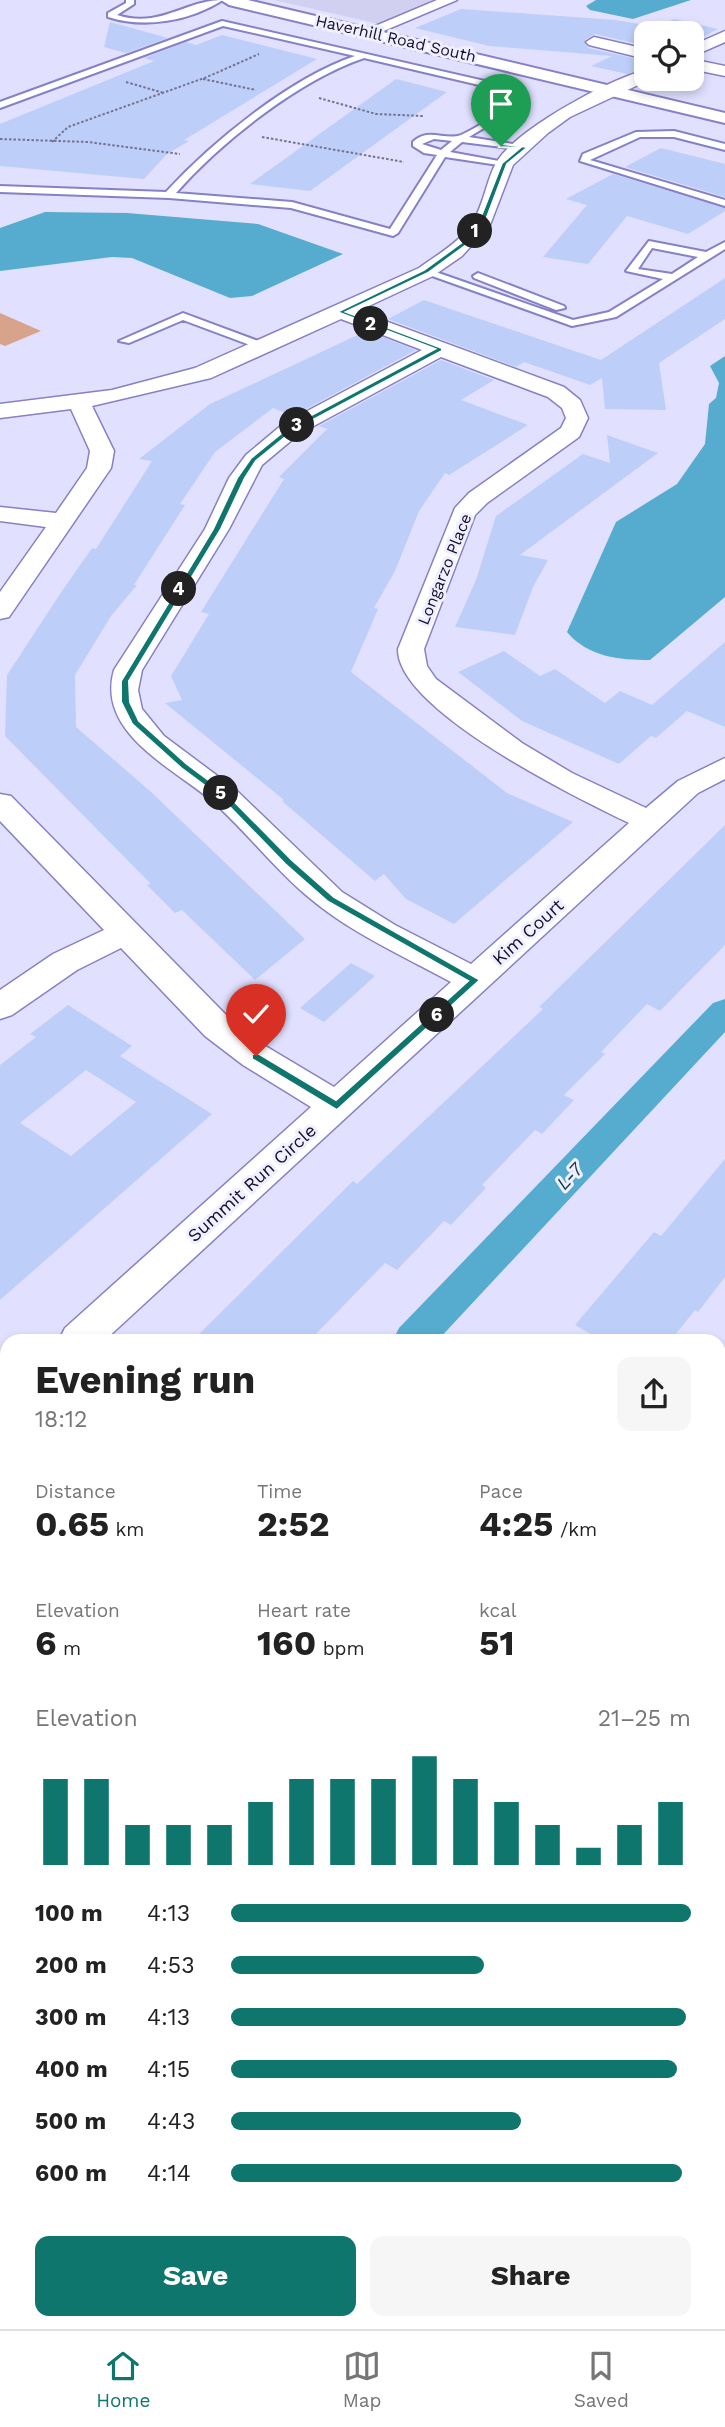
<!DOCTYPE html>
<html lang="en">
<head>
<meta charset="utf-8">
<style>
	:root { --surface:#fff; --page:#f6f6f6; --text:#222; --muted:#767676; --line:#e0e0e0; --accent:#0f766e }
	body { margin:0; font-family:"Work Sans",sans-serif; background:var(--page); color:var(--text); height:100vh; display:flex; flex-direction:column; font-size:26px; white-space:nowrap }
	* { box-sizing:border-box; margin:0 }
	p { font-size:23px; color:var(--muted) }
	.icon { flex:none; width:38px; height:38px; fill:none; stroke:currentColor; stroke-width:2; stroke-linecap:round; stroke-linejoin:round }
	.map { position:relative; flex:1; overflow:hidden }
	.panel { position:absolute; left:0px; top:1334px; width:726px; height:996px; display:flex; flex-direction:column; background:var(--surface); border-radius:21px 21px 0 0; box-shadow:0 4px 10px #0003 }
	.panel>* { flex:none }
	.tools { position:absolute; left:634px; top:21px; display:grid; gap:14px }
	.tools a { display:grid; place-items:center; width:70px; height:70px; border-radius:14px; background:var(--surface); box-shadow:0 4px 10px #0003; font-size:35px }
	.pin { position:absolute; display:grid; place-items:center; width:60px; height:60px; color:#fff; margin:-72px -30px; border-radius:50% 50% 50% 0; rotate:-45deg; box-shadow:0 0 7px #0007 }
	.pin .icon { rotate:45deg }
	.km { position:absolute; width:35px; height:35px; margin:-18px; border-radius:50%; background:#222; color:#fff; font-size:19px; line-height:35px; text-align:center }
	.round { display:grid; place-items:center; flex:none; width:74px; height:74px; border-radius:14px; background:var(--page) }
	.head { display:flex; align-items:center; justify-content:space-between; height:119px; padding:0 35px }
	h1 { font-size:38px; font-weight:700; line-height:52px }
	.figures { display:grid; grid-template-columns:repeat(3,1fr); gap:10px; height:119px; padding:7px 35px }
	.figures div { display:grid; align-content:center }
	.figures b { font-size:35px; font-weight:700 }
	.figures small { font-size:19px; font-weight:400 }
	.figures p { font-size:19px }
	.chart { height:196px; padding:14px 35px }
	.chart p { display:flex; justify-content:space-between }
	.chart svg { width:100%; height:126px; margin-top:7px; stroke:var(--accent); stroke-width:6 }
	.button { display:flex; gap:14px; margin-top:auto; padding:14px 35px }
	.button a { flex:1; height:80px; border-radius:14px; background:var(--accent); color:#fff; font-size:28px; font-weight:700; line-height:80px; text-align:center }
	.button a+a { background:var(--page); color:var(--text) }
	ul { padding:0 35px; list-style:none; font-size:23px }
	li { display:grid; grid-template-columns:112px 84px 1fr; align-items:center; height:52px }
	li i { height:18px; border-radius:9px; background:var(--accent) }
	.tab-bar { display:flex; justify-content:space-around; align-items:center; height:98px; border-top:2px solid var(--line); background:var(--surface); font-size:19px; color:var(--muted) }
	.tab-bar a { display:grid; justify-items:center; gap:4px }
	.tab-bar .on { color:var(--accent) }
	.map>svg:first-child { display:block }
	.built { fill:#d1d0f1 }
	.green { fill:#d7a48b }
	.water { fill:#55accf }
	.lines { fill:none; stroke-linecap:round; stroke-linejoin:round }
	.canal { fill:#55accf; fill-rule:evenodd }
	.building { fill:#bdcff9; fill-rule:evenodd }
	.lane-casing { stroke:#8680c6; stroke-width:4 }
	.street-casing { stroke:#8680c6; stroke-width:3 }
	.secondary-casing { stroke:#8680c6; stroke-width:4 }
	.path-far1 { stroke:#75728f; stroke-width:2; stroke-dasharray:2.5 2; stroke-linecap:butt }
	.path { stroke:#75728f; stroke-width:6; stroke-dasharray:8 5; stroke-linecap:butt }
	.lane { fill:#fff; fill-rule:evenodd }
	.street { fill:#fff; fill-rule:evenodd }
	.secondary { fill:#fff; fill-rule:evenodd }
	.route { fill:#0f766e; stroke:#fff; stroke-width:2 }
	.labels { text-anchor:middle; stroke-width:6; stroke-linejoin:round; paint-order:stroke }
	.far-street-label { font-size:16px; fill:#14102b; stroke:#f0efff }
	.street-label { font-size:18px; fill:#14102b; stroke:#f0efff }
	.water-label { font-size:19px; font-style:italic; fill:#143b4a; stroke:#f0efff }
</style>
</head>
<body>
<div class="map">
<svg width="725" height="2329" viewBox="0 0 725 2329">
	<rect width="100%" height="100%" fill="#e1e0ff"/>
	<!-- built -->
	<path class="built" d="M274,0H455L388,26Z"/>
	<!-- green -->
	<path class="green" d="M0,313L41,331L5,346L0,344Z"/>
	<!-- water -->
	<path class="water" d="M596,0H691L633,19L590,10L586,6Z
		M45,212L127,213L258,224L343,254L252,296L230,298L132,258L112,257L0,271V228Z
		M725,356V597L650,660C619,660 588,657 567,632L616,522L677,484L705,444L709,404L716,398L719,383L710,366Z
		M725,1899V2198L719,2191V1913Z"/>
	<g class="lines">
		<!-- canal -->
		<path class="canal" d="M725,999V1032L438,1340H393L399,1328L713,1003Z
			M7,1747V1799L0,1802V1750Z"/>
	</g>
	<!-- building -->
	<path class="building" d="M461,9L616,20L657,27L674,19L718,29L691,43V33H646V46L595,34L585,40L588,48L646,61V68L627,74L591,66L612,56L489,46L415,28Z
		M110,22L168,38L126,53L104,47Z
		M222,35L317,59L184,140L189,141L167,154L144,179L0,166V124L154,61L144,58L186,42L196,45Z
		M396,79L447,92L310,191L250,184Z
		M661,148L725,164V197L625,167Z
		M613,174L725,208V211L688,234L627,216L588,264L543,257L587,205L566,199Z
		M725,278V319L659,363L666,410L605,409L602,378L590,385L524,362L516,367L388,319L424,300L601,360Z
		M366,331L416,350L293,416L273,408L215,452L180,504L185,505L134,585H137L111,616L75,675L76,727L150,791L305,939L255,980L182,910L175,913L147,885L151,884L5,736L7,675L62,591L92,548L96,549L152,461L139,459L210,404Z
		M441,360L494,380L461,400L528,425L449,475L445,473L419,511L395,571L374,608L378,609L351,672L507,793L573,822L454,924L406,899L384,874L375,881L282,801L284,800L165,703L182,700L171,676L209,614L201,612L284,479L279,477L327,429L319,426Z
		M607,435L658,453L520,555L548,560L533,587L515,635L455,627L476,580L496,516L583,454L610,463Z
		M725,642V727L687,711L656,738L651,736L619,764L522,721L458,672L504,651L540,676L555,669L605,703L620,691L652,705Z
		M725,825V945L660,1011L647,1004L601,1052L605,1054L564,1095L574,1100L542,1134L535,1130L482,1185L486,1188L451,1225L444,1221L397,1270L385,1263L310,1340H193L353,1181L357,1184L543,1009L539,1007Z
		M351,963L375,976L324,1022L300,1008Z
		M68,1005L132,1046L120,1056L212,1114L0,1300V1065L36,1037L30,1034ZM86,1070L136,1102L71,1156L20,1123Z
		M725,1159V1277L698,1312L695,1310L671,1340H601L575,1325L654,1232L661,1236Z"/>
	<g class="lines">
		<!-- lane casing -->
		<g class="lane-casing">
			<path id="lane" d="M126,0H134V4L117,15C160,29 185,0 223,0C190,21 145,29 108,17V13L126,3Z
				M222,21L515,88L527,98V102L469,137L531,147L526,150L462,142L450,152L510,163L505,166L445,157L398,233L393,236L291,208L169,198L0,192V186L166,192C212,142 290,78 355,56L223,26L0,108V102ZM364,58L509,92L518,100C500,111 480,127 461,135C445,141 428,127 413,142V146L424,153L437,155L390,229L292,202L176,193C221,142 299,80 364,58ZM434,139L452,141L441,150L422,144Z
				M636,132L674,131L725,144V150L674,137H640L590,160L725,200V206L580,161L583,154Z
				M649,241L706,252L725,242V249L616,317L572,326L421,272L430,270L573,320L609,312L663,279L626,271ZM652,248L698,257L672,274L638,269Z
				M478,273L564,306L565,308L556,310L474,278L473,276Z
				M183,313L269,345L271,347L261,349L183,320L129,343L119,341Z"/>
		</g>
		<!-- street casing -->
		<g class="street-casing">
			<path id="street" d="M437,0H457L374,35H364L361,32Z
				M725,31V42L691,57V46Z
				M594,37L646,49V59L589,45L586,42Z
				M691,59L725,66V76L691,69Z
				M646,70V79H651L570,117L548,133L513,165L490,225L462,256L433,276L358,311L564,387L580,400L588,418L579,437L487,503L475,515L424,649L427,666L436,679L522,743L572,773L646,808L678,781L725,758V779L698,793L660,828L105,1340H59L65,1328L311,1107L243,1065L205,1036L121,948L77,970L12,1015L0,1019V990L53,954L104,930L0,821V794L11,796L229,1018L267,1047L334,1087L451,982C401,955 349,932 306,895C272,866 245,830 212,801C172,767 96,733 114,670L205,529L229,478L246,455L283,424L422,350L341,319L211,378L92,406L114,451L111,468L9,617L0,619V592L46,527L0,521V507L56,513L87,468L90,451L71,409L0,418V404L112,390L195,368L419,268C437,255 460,242 472,223C484,205 486,181 496,163C515,130 609,79 646,70ZM441,357L548,397L562,408L566,418L561,428L469,493L455,508L398,649C397,710 577,798 629,823L471,964L395,925L342,892L235,789L164,736L142,709L138,690L142,670L229,529L262,465L299,434Z
				M725,1382V1424L719,1426V1384Z
				M7,1388V1427L0,1430V1391Z
				M719,1442L725,1444V1483L719,1481Z
				M92,2322H150L151,2329H93Z"/>
		</g>
		<!-- secondary casing -->
		<g class="secondary-casing">
			<path id="secondary" d="M221,0H248L725,113V123L229,5Z"/>
		</g>
		<!-- path-far1 -->
		<path class="path-far1" d="M203,79L256,90
			M126,82L164,93
			M319,98L376,114L423,116
			M262,137L404,162
			M0,139L88,142L180,154
			M52,142L68,127L207,77L259,54"/>
		<!-- path -->
		<path class="path" d="M719,1822L725,1817
			M685,2322L687,2329"/>
		<!-- lane -->
		<use href="#lane" class="lane"/>
		<!-- street -->
		<use href="#street" class="street"/>
		<!-- secondary -->
		<use href="#secondary" class="secondary"/>
	</g>
	<!-- route -->
	<path class="route" d="M501,144L528,147L507,164L484,225L469,243L428,273L346,312L442,348V351L294,430L256,461L245,478L221,529L129,681L130,702L139,721L187,764L226,793L292,860L334,897L480,980L337,1110L252,1059V1054H259L336,1100L468,981L327,901L285,864L220,797L181,768L132,724L121,702V681L213,529L237,478L251,458L289,427L435,349L337,312L424,270L465,240L478,224L502,163L520,148L499,147Z"/>
	<g class="labels">
		<!-- far-street labels -->
		<g class="far-street-label">
			<text transform="translate(396 38) rotate(13)" y="6">Haverhill Road South</text>
			<text transform="translate(444 569) rotate(-68)" y="6">Longarzo Place</text>
		</g>
		<!-- street labels -->
		<g class="street-label">
			<text transform="translate(528 932) rotate(-42)" y="6">Kim Court</text>
			<text transform="translate(252 1183) rotate(-42)" y="6">Summit Run Circle</text>
		</g>
		<!-- water labels -->
		<g class="water-label">
			<text transform="translate(569 1176) rotate(-47)" y="7">L-7</text>
		</g>
	</g>
</svg>
<div class="tools">
<a><svg class="icon" aria-label="locate" viewBox="0 0 24 24"><circle cx="12" cy="12" r="6"/><path d="M12 2v4M12 18v4M2 12h4M18 12h4"/></svg></a>
</div>
<div class="pin" style="left:501px;top:146px;background:#1e9e55"><svg class="icon" aria-label="arrive" viewBox="0 0 24 24"><path d="M6 21V4h12l-3 4 3 4H6"/></svg></div>
<div class="pin" style="left:256px;top:1056px;background:#d93025"><svg class="icon" aria-label="check" viewBox="0 0 24 24"><path d="M5 12l5 5 9-10"/></svg></div>
<b class="km" style="left:475px;top:231px">1</b>
<b class="km" style="left:371px;top:324px">2</b>
<b class="km" style="left:297px;top:425px">3</b>
<b class="km" style="left:179px;top:589px">4</b>
<b class="km" style="left:221px;top:793px">5</b>
<b class="km" style="left:437px;top:1015px">6</b>
<section class="panel">
<div class="head"><div><h1>Evening run</h1><p>18:12</p></div><a class="round"><svg class="icon" aria-label="share" viewBox="0 0 24 24"><path d="M12 15V3M7 8l5-5 5 5M5 13v7h14v-7"/></svg></a></div>
<div class="figures">
<div><p>Distance</p><b>0.65<small> km</small></b></div>
<div><p>Time</p><b>2:52</b></div>
<div><p>Pace</p><b>4:25<small> /km</small></b></div>
</div>
<div class="figures">
<div><p>Elevation</p><b>6<small> m</small></b></div>
<div><p>Heart rate</p><b>160<small> bpm</small></b></div>
<div><p>kcal</p><b>51</b></div>
</div>
<div class="chart"><p><span>Elevation</span>21–25 m</p>
<svg viewBox="0 0 160 44" preserveAspectRatio="none"><path d="M5 44V14M15 44V14M25 44V30M35 44V30M45 44V30M55 44V22M65 44V14M75 44V14M85 44V14M95 44V6M105 44V14M115 44V22M125 44V30M135 44V38M145 44V30M155 44V22"/></svg>
</div>
<ul>
<li><b>100 m</b>4:13<i style="width:100%"></i></li>
<li><b>200 m</b>4:53<i style="width:55%"></i></li>
<li><b>300 m</b>4:13<i style="width:99%"></i></li>
<li><b>400 m</b>4:15<i style="width:97%"></i></li>
<li><b>500 m</b>4:43<i style="width:63%"></i></li>
<li><b>600 m</b>4:14<i style="width:98%"></i></li>
</ul>
<div class="button"><a>Save</a><a>Share</a></div>
</section>
</div>
<nav class="tab-bar">
<a class="on"><svg class="icon" aria-label="home" viewBox="0 0 24 24"><path d="M3 11l9-7 9 7M6 9v11h12V9"/></svg>Home</a>
<a><svg class="icon" aria-label="map" viewBox="0 0 24 24"><path d="M3 6l6-2 6 2 6-2v14l-6 2-6-2-6 2zM9 4v14M15 6v14"/></svg>Map</a>
<a><svg class="icon" aria-label="saved" viewBox="0 0 24 24"><path d="M7 4h10v16l-5-4-5 4z"/></svg>Saved</a>
</nav>
</body>
</html>
